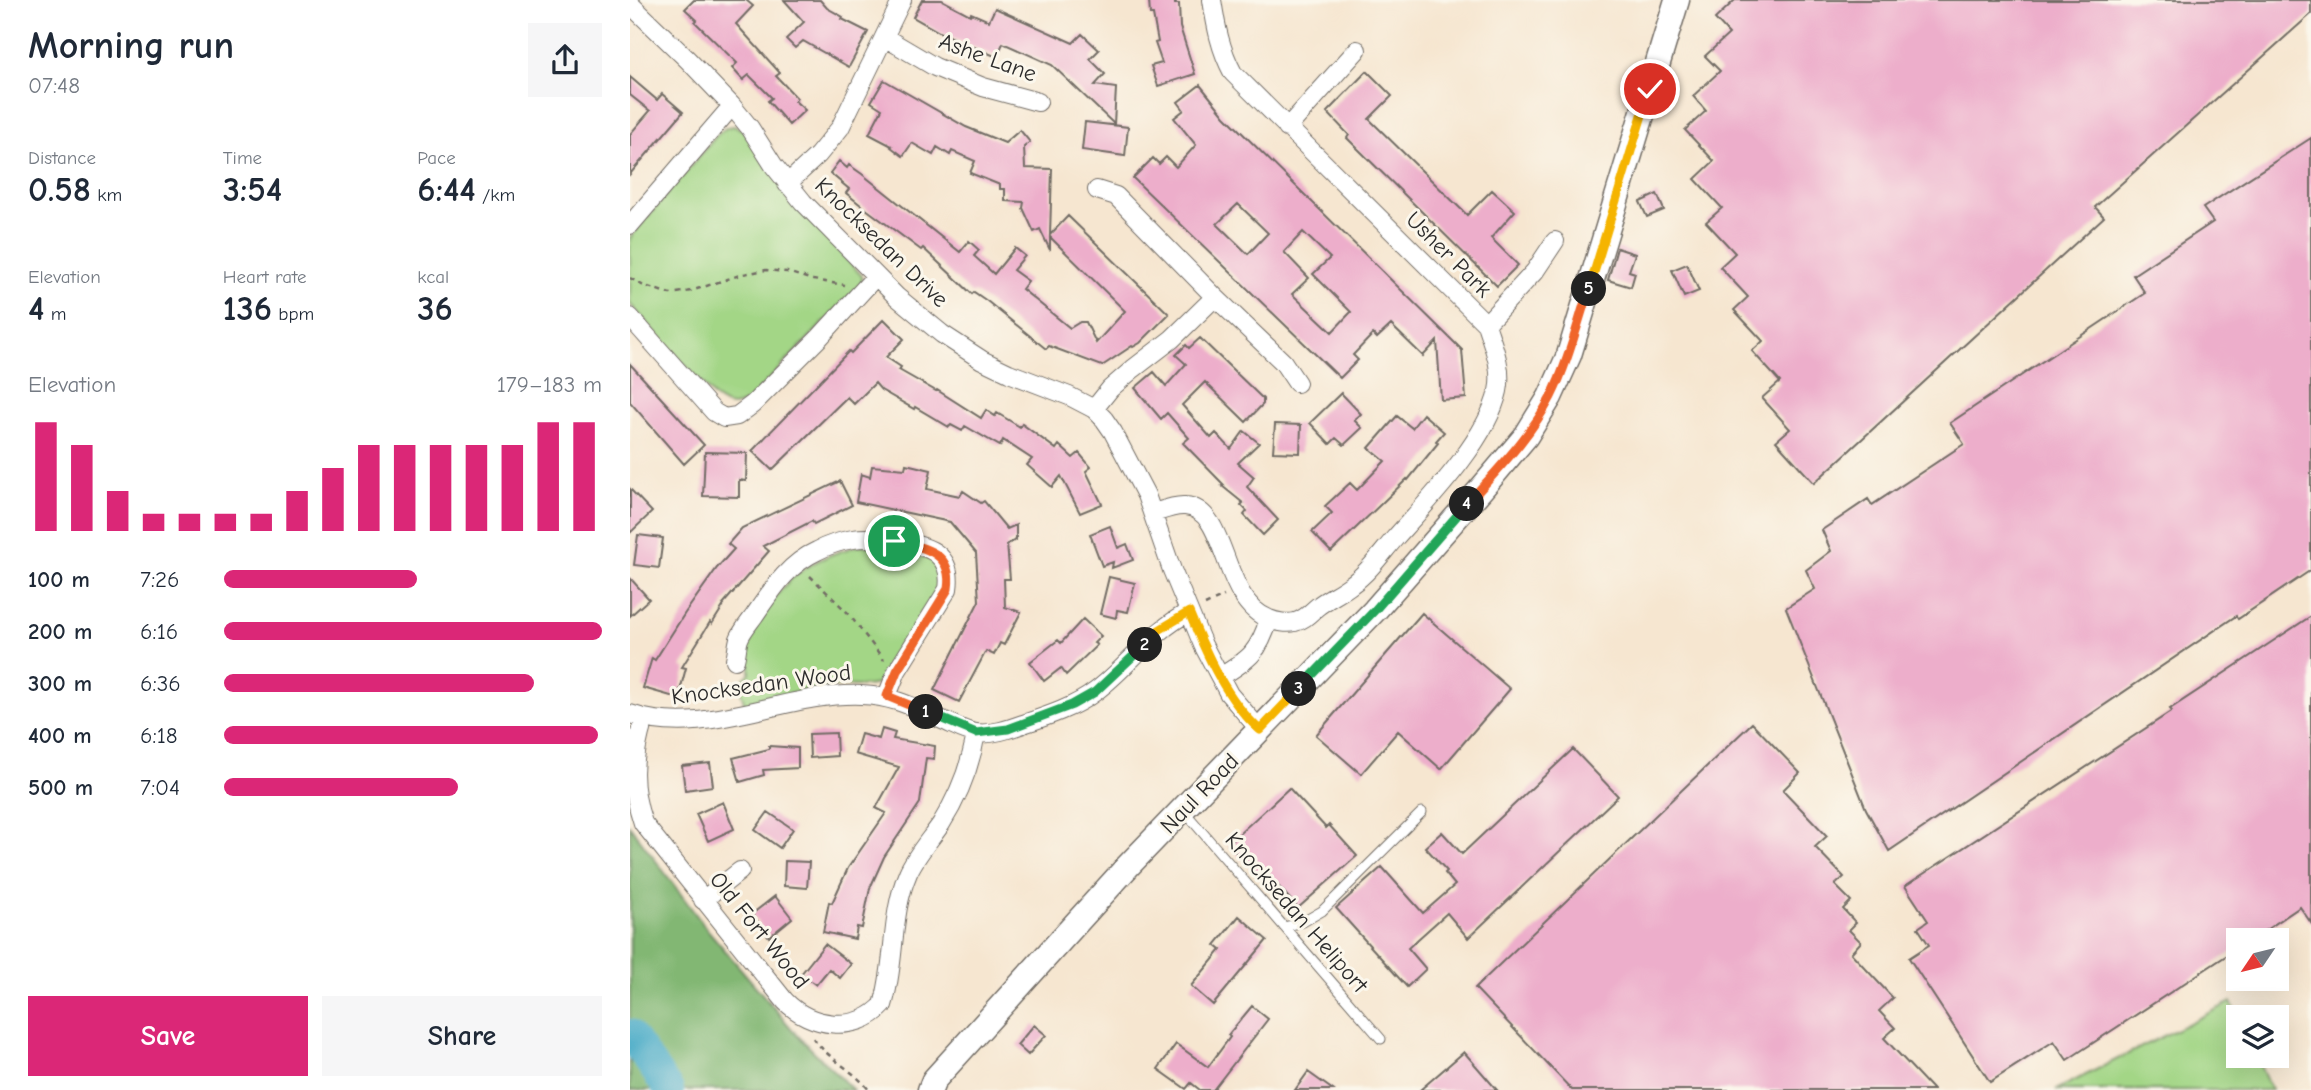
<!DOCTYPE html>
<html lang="en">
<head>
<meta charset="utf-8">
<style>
	:root { --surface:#fff; --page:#f6f6f7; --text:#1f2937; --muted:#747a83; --accent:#db2777 }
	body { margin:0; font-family:"Comic Neue",sans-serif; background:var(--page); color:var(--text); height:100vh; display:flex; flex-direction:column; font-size:26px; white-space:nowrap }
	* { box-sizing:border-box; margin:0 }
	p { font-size:23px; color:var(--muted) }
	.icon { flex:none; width:38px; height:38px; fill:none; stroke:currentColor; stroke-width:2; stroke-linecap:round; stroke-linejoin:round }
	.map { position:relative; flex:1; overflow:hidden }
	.sheet { display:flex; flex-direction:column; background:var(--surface); width:630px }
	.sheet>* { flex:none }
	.needle { width:46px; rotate:235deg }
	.tools { position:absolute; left:1596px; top:928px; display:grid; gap:14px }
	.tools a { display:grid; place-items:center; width:63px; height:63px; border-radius:0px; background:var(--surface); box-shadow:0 7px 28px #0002; font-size:35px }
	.pin { position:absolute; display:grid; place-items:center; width:60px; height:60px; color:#fff; margin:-30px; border:4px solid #fff; border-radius:50%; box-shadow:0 2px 7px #0007 }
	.km { position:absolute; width:35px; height:35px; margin:-18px; border-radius:50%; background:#222; color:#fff; font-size:19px; line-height:35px; text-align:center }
	.round { display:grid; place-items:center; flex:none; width:74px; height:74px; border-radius:0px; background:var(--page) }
	.headline { display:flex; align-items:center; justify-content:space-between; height:119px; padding:0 28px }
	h1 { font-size:38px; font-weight:700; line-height:52px }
	.stats { display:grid; grid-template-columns:repeat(3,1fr); gap:10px; height:119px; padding:7px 28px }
	.stats div { display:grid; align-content:center }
	.stats b { font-size:35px; font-weight:700 }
	.stats small { font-size:19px; font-weight:400 }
	.stats p { font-size:19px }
	.chart { height:196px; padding:14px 28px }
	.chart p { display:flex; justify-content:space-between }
	.chart svg { width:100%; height:126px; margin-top:7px; stroke:var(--accent); stroke-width:6 }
	.primary-button { display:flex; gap:14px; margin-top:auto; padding:14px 28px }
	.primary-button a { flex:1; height:80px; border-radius:0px; background:var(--accent); color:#fff; font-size:28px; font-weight:700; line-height:80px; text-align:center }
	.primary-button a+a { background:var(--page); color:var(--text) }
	ul { padding:0 28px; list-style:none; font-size:23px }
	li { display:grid; grid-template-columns:112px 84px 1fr; align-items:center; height:52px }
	li i { height:18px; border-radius:9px; background:var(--accent) }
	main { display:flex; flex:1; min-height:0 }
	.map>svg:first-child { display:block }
	.green { fill:#a3d686; stroke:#678058; stroke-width:2 }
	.forest { fill:#82b773; stroke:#56714f; stroke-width:2 }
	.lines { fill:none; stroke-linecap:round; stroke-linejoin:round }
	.river { stroke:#48abc7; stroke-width:30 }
	.building { fill:#edaecb; fill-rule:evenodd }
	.service-casing { stroke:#726c65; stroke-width:11 }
	.minor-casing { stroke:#726c65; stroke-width:20 }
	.secondary-casing { stroke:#726c65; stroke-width:27 }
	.path { stroke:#726c65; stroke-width:2.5; stroke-dasharray:5 5; stroke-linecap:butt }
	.service { stroke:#fff; stroke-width:9 }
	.minor { stroke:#fff; stroke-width:18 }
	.secondary { stroke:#fff; stroke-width:24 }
	.split-1-casing { stroke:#fff; stroke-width:14 }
	.split-2-casing { stroke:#fff; stroke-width:14 }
	.split-3-casing { stroke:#fff; stroke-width:14 }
	.split-4-casing { stroke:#fff; stroke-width:14 }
	.split-5-casing { stroke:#fff; stroke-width:14 }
	.split-6-casing { stroke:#fff; stroke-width:14 }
	.split-1 { stroke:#f0652b; stroke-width:9 }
	.split-2 { stroke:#22a559; stroke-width:9 }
	.split-3 { stroke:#f5b400; stroke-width:9 }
	.split-4 { stroke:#22a559; stroke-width:9 }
	.split-5 { stroke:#f0652b; stroke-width:9 }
	.split-6 { stroke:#f5b400; stroke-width:9 }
	.labels { text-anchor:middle; stroke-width:6; stroke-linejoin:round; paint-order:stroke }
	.street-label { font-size:23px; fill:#2b2b2b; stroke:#fbf7ec }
</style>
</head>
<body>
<main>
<section class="sheet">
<div class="headline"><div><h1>Morning run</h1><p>07:48</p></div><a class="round"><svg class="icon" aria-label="share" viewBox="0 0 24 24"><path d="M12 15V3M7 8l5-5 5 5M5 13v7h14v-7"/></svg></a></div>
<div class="stats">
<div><p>Distance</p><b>0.58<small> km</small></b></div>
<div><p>Time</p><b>3:54</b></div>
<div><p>Pace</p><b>6:44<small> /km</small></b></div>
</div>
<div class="stats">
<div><p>Elevation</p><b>4<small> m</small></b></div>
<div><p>Heart rate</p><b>136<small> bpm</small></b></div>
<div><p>kcal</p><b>36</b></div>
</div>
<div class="chart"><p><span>Elevation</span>179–183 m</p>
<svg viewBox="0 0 160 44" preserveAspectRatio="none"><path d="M5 44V6M15 44V14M25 44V30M35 44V38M45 44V38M55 44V38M65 44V38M75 44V30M85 44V22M95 44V14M105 44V14M115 44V14M125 44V14M135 44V14M145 44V6M155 44V6"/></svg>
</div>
<ul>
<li><b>100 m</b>7:26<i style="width:51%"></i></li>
<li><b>200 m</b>6:16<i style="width:100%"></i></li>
<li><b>300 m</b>6:36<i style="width:82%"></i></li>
<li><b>400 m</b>6:18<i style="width:99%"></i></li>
<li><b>500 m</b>7:04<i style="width:62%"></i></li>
</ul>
<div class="primary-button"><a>Save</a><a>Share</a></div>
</section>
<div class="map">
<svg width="1681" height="1090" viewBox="0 0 1681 1090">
	<rect width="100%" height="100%" fill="#fbf7ec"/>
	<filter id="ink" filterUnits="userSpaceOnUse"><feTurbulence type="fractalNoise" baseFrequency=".0143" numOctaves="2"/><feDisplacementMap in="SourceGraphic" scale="14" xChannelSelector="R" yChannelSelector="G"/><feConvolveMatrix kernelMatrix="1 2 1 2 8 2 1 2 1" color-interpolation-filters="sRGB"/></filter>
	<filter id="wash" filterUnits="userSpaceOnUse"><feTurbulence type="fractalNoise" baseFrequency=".00686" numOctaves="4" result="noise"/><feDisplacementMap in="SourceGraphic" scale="28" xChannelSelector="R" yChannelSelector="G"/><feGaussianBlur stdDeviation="1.57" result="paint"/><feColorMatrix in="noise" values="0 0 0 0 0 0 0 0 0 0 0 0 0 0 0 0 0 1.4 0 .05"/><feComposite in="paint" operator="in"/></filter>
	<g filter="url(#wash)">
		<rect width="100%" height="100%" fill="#f6e6d0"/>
		<!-- green -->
		<path class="green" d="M104,126L114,130L166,203L232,276V283L118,401C104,408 98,408 85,398L0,304V238L87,135L97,127Z
			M231,545L273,550L301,559L311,577L309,591L251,683C237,688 226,685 212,686C180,688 146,698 115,705L108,684L120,673V665L109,653C123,630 146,590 167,574C186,559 208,551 231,545Z
			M1601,1002L1608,1018V1055H1625L1641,1090H1426Z"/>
		<!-- forest -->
		<path class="forest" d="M0,826L76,928L167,1035L223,1090H0Z"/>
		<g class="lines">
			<!-- river -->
			<path class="river" d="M0,1034L39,1090"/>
		</g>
		<g id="blocks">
			<!-- building -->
			<path class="building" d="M64,0H116L123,6L106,24L150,73L146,76L167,98L165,101L175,110L159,125L138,101L142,98L119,75L113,80L102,68L107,63L65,22L67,20L55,9Z
				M154,0H190L197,8L213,17L212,19L238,32L219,67L173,41L165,48L156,39L174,22Z
				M292,0H312L340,15L341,13L359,21L365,8L443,43L452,34L469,50L460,59L475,74L465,85L486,88L484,124L422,65L373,43L367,57L311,33L283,17Z
				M519,0H545V4H549L550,27L565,74L528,86L521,66L532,63L525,43L528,42L523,15H520Z
				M1105,0H1681V14L1465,207L1474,217L1184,483L1146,441L1160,429L1132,398L1150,382L1122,351L1133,341L1104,310L1118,297L1090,267L1105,253L1076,222L1092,208L1065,179L1084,161L1055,130L1076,111L1063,96L1090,71L1075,56L1099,34L1085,19Z
				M737,71L762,96L739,119L837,215L862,190L885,211L861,238L888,265L867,286L717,138L719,135L697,112Z
				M0,77L27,100L32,94L53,112L0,174V134L20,111L0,95Z
				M254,80L336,127L375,143L390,130L400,142L394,147L395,168L422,169L420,235L438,216L539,314L510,343L503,347L502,346L472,366L419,346L416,349L357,301L344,292L342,294L293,248L291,250L232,206L216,193L219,189L200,173L209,161L217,168L219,165L232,174L330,252L339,241L349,250L344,256L364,274L385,248L395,256L383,270L398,281L392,289L440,328L450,322H456L466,343L495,311L420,237V250L410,229L404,232L393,208L394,202L375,201V189H370V185L340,173L345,161L322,151L320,155L307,147L303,155L282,143L273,156L261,147L262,146L239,134L252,109L241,102Z
				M570,85L595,116L832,350L836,398L811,400L807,341L793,356L761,325L747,338L743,334L723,355L728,360L710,378L503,178L523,158L529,164L536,157L546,167L566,145L544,118L554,110L548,102ZM608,204L638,233L618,254L587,224ZM673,232L700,258L683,274L721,312L702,332L662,294L679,278L654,252Z
				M455,122L498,127L495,156L452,150Z
				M1681,138V570L1608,619L1606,616L1259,851L1236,809L1156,608L1185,589L1176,570L1201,551L1192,530L1238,499L1242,505L1334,444L1320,423L1515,293L1503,275L1583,222L1573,208Z
				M1027,194L1034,210L1017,217L1010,202Z
				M987,248L1005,254L999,271L1005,273L1001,287L978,280Z
				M1057,264L1069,291L1054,297L1042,270Z
				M254,319L274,339L256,357L271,367L269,370L306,391L307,390L351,418L356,410L365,416L367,413L390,427L392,424L426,449L429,445L443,458L449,453L461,467L456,471L472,504L450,513L431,476L422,487L397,465L402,459L373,440L370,446L335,426L332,431L321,425L319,427L285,407L284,409L251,390L245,383L224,404L217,397L142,470L122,451L219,351L221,353Z
				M570,338L633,399V404L616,422L575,382L552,405L581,438L586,433L601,449L614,431L629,443L608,463L624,477L617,487L648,520L633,535L614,515L617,511L611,505L613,503L592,486L594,485L553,443L559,438L537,413L531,419L505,388L524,372L536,386L556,364L546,355L556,345L559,348Z
				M0,364L74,445L54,464L0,402Z
				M711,393L731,414L724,420L732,428L714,445L706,438L700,444L680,423Z
				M793,414L814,432L806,441L808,443L778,480L777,479L701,552L682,532L702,513L695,506L720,483L727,490L755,461L739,448L767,416L782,428Z
				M645,424L671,425L670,453L643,452Z
				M75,452L117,453L116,481L109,480V497L73,496Z
				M276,464L301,470L297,489L330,496L333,491L351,503L354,501L377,529L386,525V540L377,544L380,579H374L375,607L391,612L374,645L370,643L364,655L356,651L329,702L304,690L349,601L346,553L320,522L226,502L231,474L240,477L242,466L275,469Z
				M210,481L222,505L184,524L182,521L133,546L139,551L93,604L94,605L82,624L80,622L52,667L56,668L48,698L13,688L22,658L25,660L55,613L87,568L104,549L98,544L112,528Z
				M0,489L22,512L0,533Z
				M480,526L488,548L497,544L503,560L482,568L483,562L472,566L460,534Z
				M8,535L33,538L29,568L4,565Z
				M479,577L505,583L498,612L487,610L486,618L470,614Z
				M0,578L19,599L0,616Z
				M792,613L880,689L811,769L768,731L731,774L686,735Z
				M1681,616V923L1670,907L1621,940H1608V948L1437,1060L1424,1041L1360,1082L1279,958L1299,945L1288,928L1298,921L1275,886L1542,711L1540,709Z
				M453,619L471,636L464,643L467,645L436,675L431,668L414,681L400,662L428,640L431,643Z
				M1122,723L1170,773L1153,790L1197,836L1185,847L1214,877L1205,885L1221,901L1213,909L1226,923L1219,930L1231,942L1221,953L1263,998L1249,1011L1265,1028L1254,1038L1303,1090H942L845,988Z
				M252,729L265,733L263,739L305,746L304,759L296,758L290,803L254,857L240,888L232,928L227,927L225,939L193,932L199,902L202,903L218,868L256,813L246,808L269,767L225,754L231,734L249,739Z
				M206,733L207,756L180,758L179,734Z
				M139,746L168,748V768L133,770L134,775L110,782L103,758L139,749Z
				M943,749L988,796L838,938L817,913L778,948L796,969L777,987L706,908L752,867L793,913L825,885L815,873L817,871L795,847L812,832L832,854Z
				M80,763L83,786L55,790L52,766Z
				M659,788L696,828L699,825L727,856L668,908L639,876L633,882L598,844Z
				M93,802L104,829L78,841L66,814Z
				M138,812L163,829L150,848L125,830Z
				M155,861L179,862L177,888L154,886Z
				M145,896L162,918L139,937L122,914Z
				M609,916L637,940L583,1005L561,986L591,950L585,945Z
				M195,944L221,964L210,978L199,969L186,985L171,974Z
				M622,1006L638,1019L583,1090H570L561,1083L556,1089L528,1069L546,1044L578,1067L600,1037L598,1035Z
				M404,1025L416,1035L398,1055L387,1045Z
				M834,1052L867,1090H790Z
				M678,1072L703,1090H665Z"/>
		</g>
	</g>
	<g filter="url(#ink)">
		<use href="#blocks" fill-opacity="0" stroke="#726c65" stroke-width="2"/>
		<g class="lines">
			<!-- service casing -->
			<g class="service-casing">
				<path id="service" d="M554,811L751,1039
					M654,927L673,922L692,911L792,812"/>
			</g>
			<!-- minor casing -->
			<g class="minor-casing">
				<path id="minor" d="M0,4L58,60L102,106L120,128L144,166L173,202L267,297L312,334L352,360L379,373L439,396L464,409L474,419L483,432L516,495L542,570L573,645L599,694L630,730
					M254,37L305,67L353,87L408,102
					M657,128L727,50
					M157,184L188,155L210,128L272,0
					M467,190L486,196L585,297L653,362L667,383
					M0,225L102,106
					M0,317L84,412L94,418L107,416L123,404L190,337L246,276
					M856,324L905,271L925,241
					M464,409L480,389L503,369L542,339L585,297
					M524,513C533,510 545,505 555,506C599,509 590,600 639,619C646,622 658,624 665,622C674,620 680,613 687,607C698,598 711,593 722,584C739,572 752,553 765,538C799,500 857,440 868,391C873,368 863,346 856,324L603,73C590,49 586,26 582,0
					M105,660C107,653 107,645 109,639C112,631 119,623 124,616C142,590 158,564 187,551C198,545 211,541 223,539C242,536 293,542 307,554C318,563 320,576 318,589L267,671L257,696
					M590,677C620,659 629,652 639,619
					M0,714C76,740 154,692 231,695C265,696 287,709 317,722C326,726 336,732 346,733C362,735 379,729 393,724C418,716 445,707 466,691C499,666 522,631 559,612
					M14,719C2,758 0,785 13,823L155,1001C180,1027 226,1034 253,1005C266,963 260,915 278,873C286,855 300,840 311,824C328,797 341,764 346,733
					M73,900L110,871"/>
			</g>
			<!-- secondary casing -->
			<g class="secondary-casing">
				<path id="secondary" d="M300,1090L304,1080L498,866L745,610L852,488L896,436L920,397L939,355L1047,0"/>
			</g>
			<!-- path -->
			<path class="path" d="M0,278L12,285L40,294L61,291L113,274L136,270L157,272L183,280L215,285
				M180,576L218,613L254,660
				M575,605L594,596
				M183,1038C199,1060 224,1070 239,1090"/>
			<!-- service -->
			<use href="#service" class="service"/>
			<!-- minor -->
			<use href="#minor" class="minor"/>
			<!-- secondary -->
			<use href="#secondary" class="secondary"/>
		</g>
	</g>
	<g class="lines" filter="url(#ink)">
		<!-- split-1 casing -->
		<g class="split-1-casing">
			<path id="split-1" d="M264,541C292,547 324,551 318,589L267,671L257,696L296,712"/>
		</g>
		<!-- split-2 casing -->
		<g class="split-2-casing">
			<path id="split-2" d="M296,712L346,733L378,729L442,705L465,692L515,645"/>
		</g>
		<!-- split-3 casing -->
		<g class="split-3-casing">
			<path id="split-3" d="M515,645L529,630L559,612C576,653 596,700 630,730L669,689"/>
		</g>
		<!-- split-4 casing -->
		<g class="split-4-casing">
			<path id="split-4" d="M669,689L745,610L837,504"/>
		</g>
		<!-- split-5 casing -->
		<g class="split-5-casing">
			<path id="split-5" d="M837,504C867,470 900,437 921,397C938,363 947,325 959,289"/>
		</g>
		<!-- split-6 casing -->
		<g class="split-6-casing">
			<path id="split-6" d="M959,289L1020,89"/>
		</g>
		<!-- split-1 -->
		<use href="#split-1" class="split-1"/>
		<!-- split-2 -->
		<use href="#split-2" class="split-2"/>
		<!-- split-3 -->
		<use href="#split-3" class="split-3"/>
		<!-- split-4 -->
		<use href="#split-4" class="split-4"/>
		<!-- split-5 -->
		<use href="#split-5" class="split-5"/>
		<!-- split-6 -->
		<use href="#split-6" class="split-6"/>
	</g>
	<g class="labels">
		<!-- street labels -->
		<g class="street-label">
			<text transform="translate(358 57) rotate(20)" y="8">Ashe Lane</text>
			<text transform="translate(252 242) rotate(44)" y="8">Knocksedan Drive</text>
			<text transform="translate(819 254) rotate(45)" y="8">Usher Park</text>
			<text transform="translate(131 684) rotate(-8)" y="8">Knocksedan Wood</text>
			<text transform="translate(569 793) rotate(-46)" y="8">Naul Road</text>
			<text transform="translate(667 912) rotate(49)" y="8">Knocksedan Heliport</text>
			<text transform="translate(130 930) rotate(51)" y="8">Old Fort Wood</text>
		</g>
	</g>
</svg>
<div class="tools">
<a><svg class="needle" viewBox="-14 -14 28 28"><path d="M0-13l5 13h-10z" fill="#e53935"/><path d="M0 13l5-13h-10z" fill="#747a83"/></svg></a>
<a><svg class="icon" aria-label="layers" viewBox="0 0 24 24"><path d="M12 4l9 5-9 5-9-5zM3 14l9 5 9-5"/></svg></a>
</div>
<div class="pin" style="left:264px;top:541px;background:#1e9e55"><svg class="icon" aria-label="arrive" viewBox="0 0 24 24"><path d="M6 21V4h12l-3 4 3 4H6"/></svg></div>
<div class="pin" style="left:1020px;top:89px;background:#d93025"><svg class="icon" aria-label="check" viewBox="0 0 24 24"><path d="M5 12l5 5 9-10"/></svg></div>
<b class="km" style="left:296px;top:712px">1</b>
<b class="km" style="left:515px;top:645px">2</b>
<b class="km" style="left:669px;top:689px">3</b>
<b class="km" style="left:837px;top:504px">4</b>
<b class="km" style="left:959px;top:289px">5</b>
</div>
</main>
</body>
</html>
